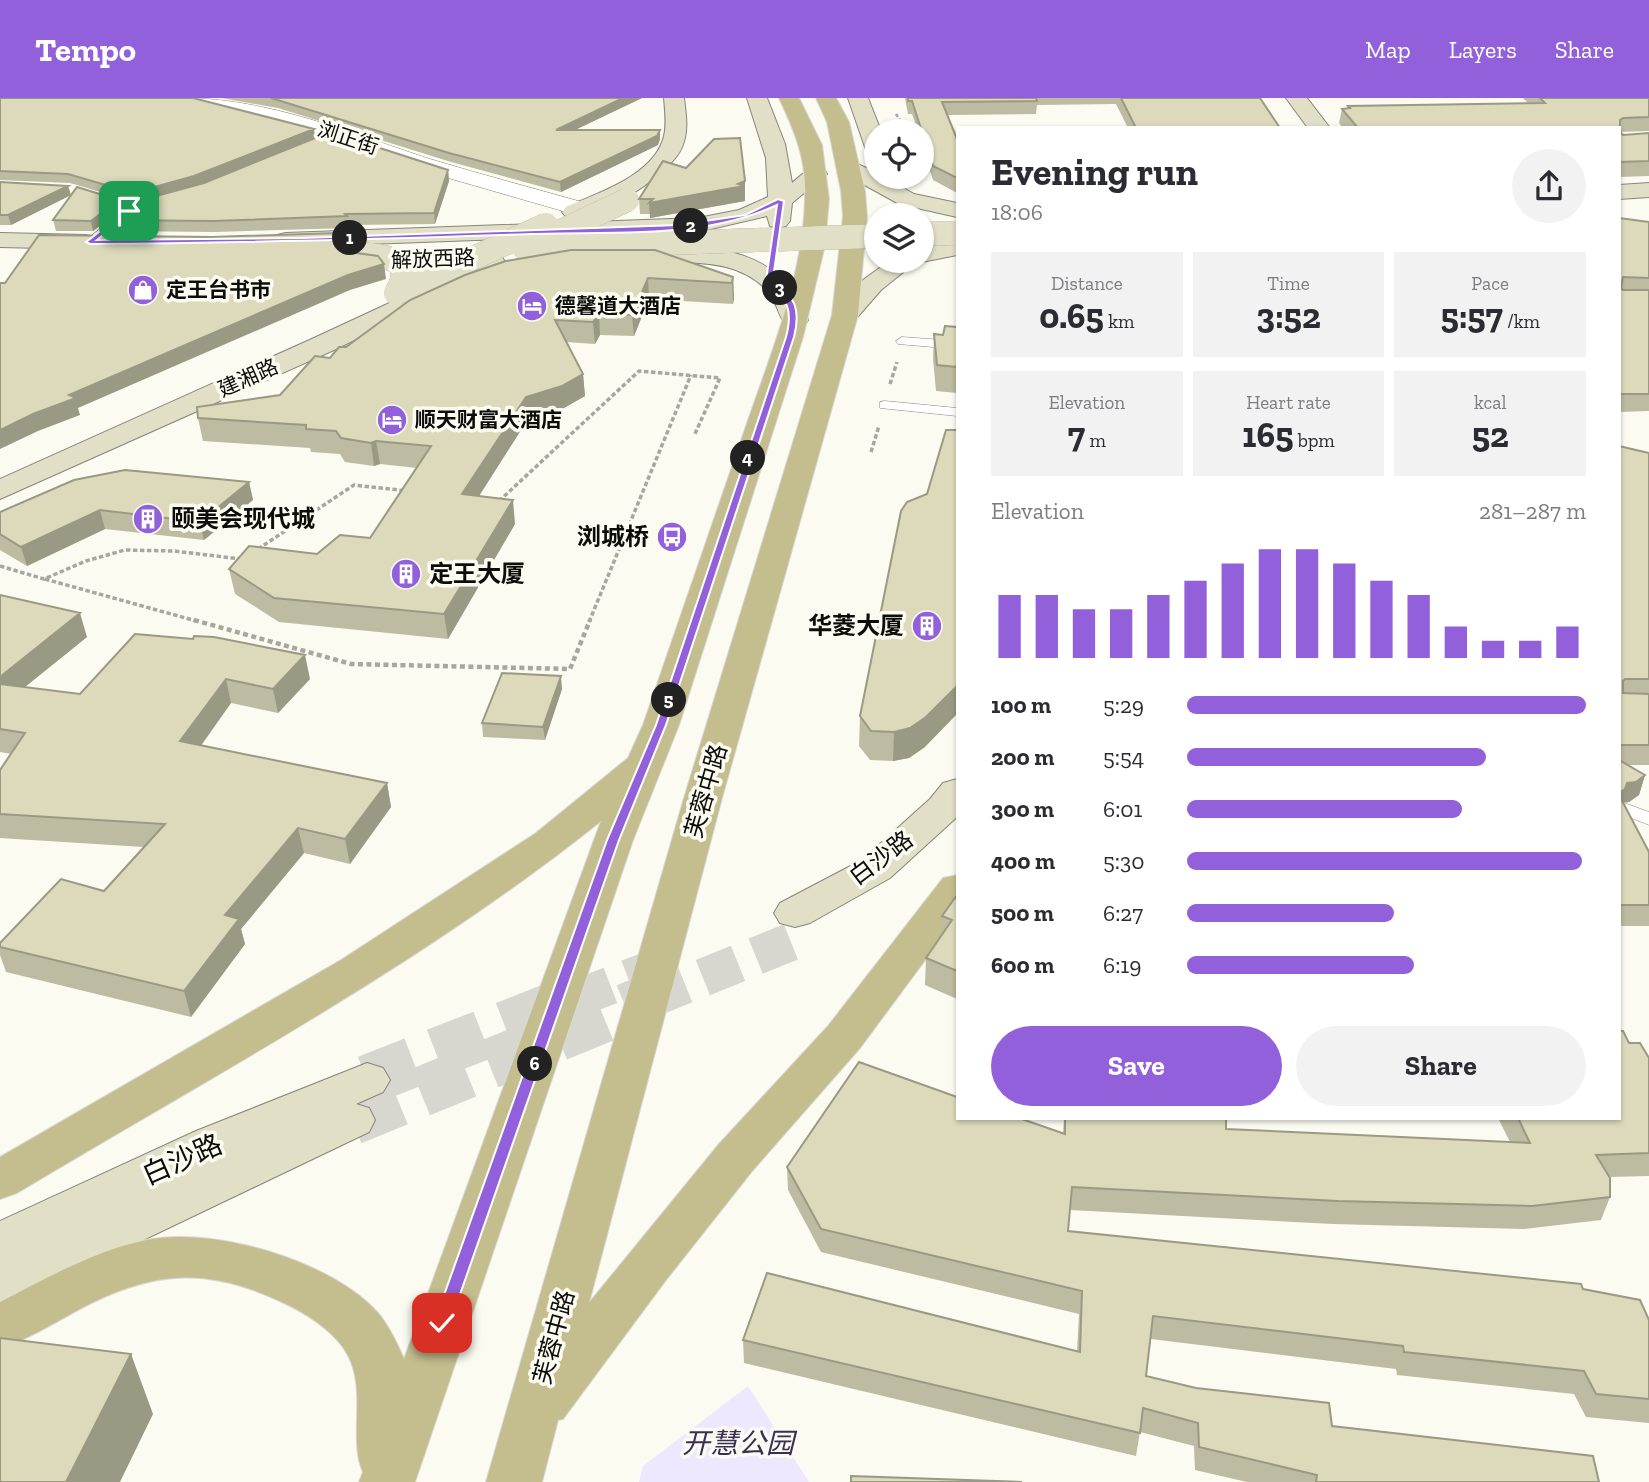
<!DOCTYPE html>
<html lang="en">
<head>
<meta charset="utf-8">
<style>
	:root { --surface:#fff; --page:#f2f2f3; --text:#2b2b33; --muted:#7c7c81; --accent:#9160da }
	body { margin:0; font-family:"Zilla Slab","Noto Sans SC",serif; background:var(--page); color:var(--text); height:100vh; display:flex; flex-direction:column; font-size:26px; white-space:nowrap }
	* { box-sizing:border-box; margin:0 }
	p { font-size:23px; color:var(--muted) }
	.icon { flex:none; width:38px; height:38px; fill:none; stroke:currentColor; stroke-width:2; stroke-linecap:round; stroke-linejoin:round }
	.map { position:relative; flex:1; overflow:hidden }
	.panel { position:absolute; left:956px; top:28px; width:665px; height:994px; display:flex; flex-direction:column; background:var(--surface); border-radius:0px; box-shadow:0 2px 5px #0004 }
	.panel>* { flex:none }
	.controls { position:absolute; left:864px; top:21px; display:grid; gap:14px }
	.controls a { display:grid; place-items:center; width:70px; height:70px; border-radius:50%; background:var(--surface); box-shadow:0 2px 5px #0004; font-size:35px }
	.pin { position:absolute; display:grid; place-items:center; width:60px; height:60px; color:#fff; margin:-30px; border-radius:14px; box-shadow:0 4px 10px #0006 }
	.km { position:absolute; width:35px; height:35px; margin:-18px; border-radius:50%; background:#222; color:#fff; font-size:19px; line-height:35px; text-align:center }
	.round { display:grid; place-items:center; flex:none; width:74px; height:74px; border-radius:37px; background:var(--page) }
	.overview { display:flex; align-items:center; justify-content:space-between; height:119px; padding:0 35px }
	h1 { font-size:38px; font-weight:700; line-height:52px }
	.metrics { display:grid; grid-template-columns:repeat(3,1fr); gap:10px; height:119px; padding:7px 35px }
	.metrics div { display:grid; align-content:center; border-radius:0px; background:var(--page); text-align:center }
	.metrics b { font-size:35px; font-weight:700 }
	.metrics small { font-size:19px; font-weight:400 }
	.metrics p { font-size:19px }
	.chart { height:196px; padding:14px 35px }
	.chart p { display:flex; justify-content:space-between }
	.chart svg { width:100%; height:126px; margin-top:7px; stroke:var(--accent); stroke-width:6 }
	.cta { display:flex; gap:14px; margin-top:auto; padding:14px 35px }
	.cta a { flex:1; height:80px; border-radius:42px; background:var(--accent); color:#fff; font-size:28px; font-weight:700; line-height:80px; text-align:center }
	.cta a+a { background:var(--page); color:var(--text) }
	ul { padding:0 35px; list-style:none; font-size:23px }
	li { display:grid; grid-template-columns:112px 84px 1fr; align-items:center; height:52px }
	li i { height:18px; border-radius:9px; background:var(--accent) }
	header { display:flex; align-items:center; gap:42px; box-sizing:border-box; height:98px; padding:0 35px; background:var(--accent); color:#fff }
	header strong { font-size:33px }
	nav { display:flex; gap:38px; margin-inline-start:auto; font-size:24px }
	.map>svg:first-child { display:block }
	.green { fill:#eee7fe }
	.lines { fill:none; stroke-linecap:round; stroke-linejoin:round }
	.secondary-tunnel-far1 { stroke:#d8d7cf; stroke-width:38; stroke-dasharray:38 19; stroke-linecap:butt }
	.secondary-tunnel { stroke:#d8d7cf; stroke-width:50; stroke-dasharray:50 24; stroke-linecap:butt }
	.lane-casing { stroke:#86857d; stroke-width:1 }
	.street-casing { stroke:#86857d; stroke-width:1 }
	.secondary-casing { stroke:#86857d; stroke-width:2 }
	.primary-casing { stroke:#d8d8d8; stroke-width:2 }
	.path-far2 { stroke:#a7a69f; stroke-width:2.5; stroke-dasharray:3.5 2; stroke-linecap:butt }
	.path-far1 { stroke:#a7a69f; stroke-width:3.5; stroke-dasharray:4.5 2.5; stroke-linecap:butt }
	.path { stroke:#a7a69f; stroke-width:4.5; stroke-dasharray:5 3.5; stroke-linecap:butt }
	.lane { fill:#fff; fill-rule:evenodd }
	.street { fill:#fff; fill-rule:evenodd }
	.secondary { fill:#e2dfc7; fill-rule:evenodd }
	.primary { fill:#c4be8e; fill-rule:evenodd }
	.secondary-bridge-casing { stroke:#86857d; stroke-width:24; stroke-linecap:butt }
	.secondary-bridge { stroke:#e2dfc7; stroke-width:24 }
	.wall { fill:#bdbba1 }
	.shaded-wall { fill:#9a9983 }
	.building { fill:#dcdabb; stroke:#9a9983; stroke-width:2 }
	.route { fill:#9160da; stroke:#fff; stroke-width:2 }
	.labels { text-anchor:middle; stroke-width:7; stroke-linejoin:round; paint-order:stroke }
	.far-street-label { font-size:21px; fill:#0c0c09; stroke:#fcfbf2 }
	.far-poi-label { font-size:21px; font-weight:bold; fill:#0c0c09; stroke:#fcfbf2; text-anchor:start }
	.poi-label { font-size:24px; font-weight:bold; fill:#0c0c09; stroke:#fcfbf2; text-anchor:start }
	.street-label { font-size:24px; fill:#0c0c09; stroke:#fcfbf2 }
	.near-street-label { font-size:28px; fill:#0c0c09; stroke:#fcfbf2 }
	.near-park-label { font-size:28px; font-style:italic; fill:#3c2d55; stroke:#fcfbf2 }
</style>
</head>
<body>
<header>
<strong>Tempo</strong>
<nav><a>Map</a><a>Layers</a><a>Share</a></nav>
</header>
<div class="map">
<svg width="1649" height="1384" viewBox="0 0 1649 1384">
	<rect width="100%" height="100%" fill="#fcfbf2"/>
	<!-- green -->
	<path class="green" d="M748,1288L809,1384H639L643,1368Z"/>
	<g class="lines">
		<!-- secondary-tunnel-far1 -->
		<path class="secondary-tunnel-far1" d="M575,901L679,861
			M650,901L798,841"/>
		<!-- secondary-tunnel -->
		<path class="secondary-tunnel" d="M367,982L580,899
			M352,1022L654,899"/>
		<!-- lane casing -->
		<g class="lane-casing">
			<path id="lane" d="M127,110L136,112L94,146H86V142Z
				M902,239L957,243V251L898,246L896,243Z
				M885,303L957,310V318L880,310V304Z
				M1627,706L1649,714V727L1621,716V708Z"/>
		</g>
		<!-- street casing -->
		<g class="street-casing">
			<path id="street" d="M183,0C268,0 350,35 430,61C483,77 536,91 589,106L592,111L589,116H573L417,71L298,31L186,4Z"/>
		</g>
		<!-- secondary casing -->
		<g class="secondary-casing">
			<path id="secondary" d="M664,0H684C686,17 689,33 682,49C672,76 594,126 566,119L562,114L566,109C598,95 655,77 664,38C667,26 665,12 664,0Z
				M747,0H767L785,46L792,85C803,76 809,67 824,71L827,76L792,105L790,123L786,128L778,130L770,128L767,118L698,134L286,149L277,147L274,142L277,137L286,135L698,120L739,112L768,99L766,60Z
				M848,0H868L881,33H877V59L869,57L866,52Z
				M1286,0H1307L1330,30H1308Z
				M849,62L877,75V79H884L914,96L957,105V119L899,106L841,74L838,69L841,64Z
				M1649,85V99L1619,101V87Z
				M0,135L86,137L95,139L98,144L95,149L86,151L0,149Z
				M957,143V157L922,164L917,163L881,192L854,223L845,225L836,223L832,217L863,182L889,163H922V150Z
				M649,147C716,147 782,151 808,222L804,228L795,230L786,228C777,215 776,200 765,190C728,155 683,170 640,159L637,154L640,149Z
				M493,157L502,159L505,164L502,169L334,252L0,401V381L314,240Z
				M957,681V719L890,780L810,825L795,829L780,825L774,815L780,805L862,762L930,701L943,685Z
				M367,965L383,970L390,982L383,994L356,1006L369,1010L375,1022L369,1034L18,1202L0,1208V1123L196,1033Z"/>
		</g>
		<!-- primary casing -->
		<g class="primary-casing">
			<path id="primary" d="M779,0H799L822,47L829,101L825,147L803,239L679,627L633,742L415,1384H359L363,1374C349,1344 365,1299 351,1264C341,1237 309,1217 284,1205C206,1168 152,1172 76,1213C51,1227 27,1241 0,1251V1204C47,1180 94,1153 146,1142C213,1128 332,1163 378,1215C389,1228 397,1245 404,1261L601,723C421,867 214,977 17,1095L0,1101V1059L341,862L536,735L628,660L643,627C677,528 711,430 745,331C770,258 803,180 805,101C807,62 795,34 779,0Z
				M816,0H836L849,24L865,93L867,118L858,217L722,700L589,1205L719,1046L828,928L943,780L957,777V819L860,950L753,1072L666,1182L563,1321L558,1322L542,1384H486L684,700L832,217L843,118L841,93L827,24Z"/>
		</g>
		<!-- path-far2 -->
		<path class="path-far2" d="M896,16L907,33"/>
		<!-- path-far1 -->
		<path class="path-far1" d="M890,286L897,264
			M871,354L879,328
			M499,403L639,273L720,280L694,338
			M258,451L354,387L407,393
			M0,468L44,481L86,463L125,452L174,453L241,461
			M45,481L200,524
			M589,524L691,277"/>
		<!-- path -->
		<path class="path" d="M194,522L351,566L570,571L590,522"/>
		<!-- lane -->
		<use href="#lane" class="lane"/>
		<!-- street -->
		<use href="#street" class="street"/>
		<!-- secondary -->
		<use href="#secondary" class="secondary"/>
		<!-- primary -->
		<use href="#primary" class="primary"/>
		<!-- secondary-bridge casing -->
		<g class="secondary-bridge-casing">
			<path id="secondary-bridge" d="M922,136L957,135
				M540,143L627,102
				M524,150L877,138
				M353,156C380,157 418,158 396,195
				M396,195L546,127"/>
		</g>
		<!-- secondary-bridge -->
		<use href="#secondary-bridge" class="secondary-bridge"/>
	</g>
	<!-- wall -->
	<path class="wall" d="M0,0L314,31L315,40L199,86L448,72L449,83L435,126L348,127L349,130L215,134L114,133L111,122L135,104L70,85L0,82Z
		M221,0H642L575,32H660V41L658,47L561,94L451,64L278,10Z
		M905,0H1260L1280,30H1128L1116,6L1037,7L1036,16L947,17L957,41V95L933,82L922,48V33H918L912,16H908Z
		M1523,0H1649V33L1620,34L1623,37L1649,35V78L1619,79V30H1343L1339,25L1342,11L1347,10L1348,8L1528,5Z
		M0,84L68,88L71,97L11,127H0Z
		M745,98L744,99L745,103L650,120V116H640L639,101Z
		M121,112L93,133H56L53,122Z
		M1619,120L1649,124V313L1619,314Z
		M465,177L733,179L734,200L733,206L649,201L634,238L600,237L595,246L566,244L583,276L585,298L564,310L528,321L479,398L515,426L448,541L279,524L235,496L229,471L317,456L370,440L417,370L380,366L374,368L345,364L340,356L311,354L310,350L203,343L198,320L280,297L346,249Z
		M957,229V295L936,293L933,261L934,236L943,237Z
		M1619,348L1649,355V667H1628L1645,677L1639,697L1629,704L1623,705L1649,754V828H1619Z
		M249,384L253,402L204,442L105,431L27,468L0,452V414Z
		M927,396L925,649L909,660L893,663L870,662L859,648L860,618Z
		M0,497L87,539L25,589L80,596L135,536L310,581L278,615L231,605L201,648L387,685L391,709L350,766L304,755L241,831L245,846L191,919L6,874L0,857V845L104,793L143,749L0,740V672L11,656L0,654Z
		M562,591L545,642L483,639L482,625Z
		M957,797V901L925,887L926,860L941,837L942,818Z
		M1629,945L1649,960V1078L1610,1079V1099L1601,1122L1524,1131L1333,1126L1070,1112L1068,1133L1583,1191L1649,1222V1325L1586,1319L1574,1296L1397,1277L1396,1271L1151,1241L1146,1278L1332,1328L1599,1384H1247L1195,1372L1194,1348L1140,1334L1136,1358L744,1265L743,1242L1077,1254L1079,1216L821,1154L788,1092L787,1069L1063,1035L1064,1020H1226V1031L1510,1044L1498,1020H1619Z"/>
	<!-- shaded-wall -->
	<path class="shaded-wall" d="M623,0H642L556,41V32Z
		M314,31L315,40L196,88L135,104L133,95Z
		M660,32V41L658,47L561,94L560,84Z
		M448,72L449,83L435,126L434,115Z
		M745,83V103L650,120L649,105L738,86Z
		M68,88L71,97L11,127L8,117Z
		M119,102L121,112L93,133L91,123Z
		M384,166L386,181L350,192L78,310L80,317L38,333L0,351V332L69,297L348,177Z
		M733,179L734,200L733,206L732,185Z
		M648,180L649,201L634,238L632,217Z
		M599,216L600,237L595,246L593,224Z
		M583,276L585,298L564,310L528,321L465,420L462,396L526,299Z
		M376,343L380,366L374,368L371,345Z
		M249,384L253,402L204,442L200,424Z
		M513,402L515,426L448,541L444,516Z
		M100,412L105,431L27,468L21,449Z
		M80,515L87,539L0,609V579Z
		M305,557L310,581L278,615L273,591Z
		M561,578L562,591L545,642L543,629Z
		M226,581L231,605L186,668L180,643Z
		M957,588V616L925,649L909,660L893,663L894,634Z
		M1645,677L1639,697L1629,704L1620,705L1619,710V695L1627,685Z
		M387,685L391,709L350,766L345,741Z
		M298,730L304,755L241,831L245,846L191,919L184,893L225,817Z
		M131,1256L153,1316L120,1384H66Z"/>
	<!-- building -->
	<path class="building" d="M0,0H193L314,31L194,78L133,95L68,76L0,73Z
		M271,0H623L556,32H660L657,38L560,84L449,55Z
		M908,0H1036L1037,3L942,4L957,41V80L933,68L912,3H908Z
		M1121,0H1260L1280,30H1136Z
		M1540,0H1649V19L1623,20L1620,22V34L1623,37L1649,35V63L1619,64V30H1358L1342,11L1350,10L1348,8L1545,5Z
		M330,34L448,72L434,115L345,116L347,118L213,123L111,122L138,103L204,85Z
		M740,40L745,83L738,86L744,88L649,105L653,101H639L663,63L686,70L714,41Z
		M0,84L68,88L8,117H0Z
		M77,89L119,102L91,123L53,122Z
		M1619,120L1649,124V180L1623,179L1621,190L1623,192H1649V296H1619Z
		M338,135V147L342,153L378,158L384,166L348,177L69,297L76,300L33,316L0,332V185H5L39,137L212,139Z
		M571,152H655L733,179L732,185L648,180L632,217L599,216L593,224L555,222L583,276L562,288L526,299L462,396L513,402L444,516L274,500L229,471L249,448L317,456L340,437L370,440L431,348L376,343L371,345L341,340L336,333L306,331V327L198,320L197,309L280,297L315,258L330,260L339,249H346L410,202L465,177L506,163Z
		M945,228L957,229V269L937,267L934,236L943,237Z
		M946,332H957V588L926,619L910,630L894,634L871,633L860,618L901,413L907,404L927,396Z
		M1619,348L1649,355V581H1625L1623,583V595L1649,596V647H1619Z
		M125,372L249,384L200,424L100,412L21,449L0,436V414L74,382Z
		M0,497L80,515L0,579Z
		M135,536L193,541L194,538L214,539L305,557L273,591L226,581L180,643L387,685L345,741L298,730L225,817L239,821L184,893L0,849V845L61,781L104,793L165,726L0,716V672L25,635L0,631V586L80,596Z
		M502,575L561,578L543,629L482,625Z
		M1619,662L1645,677L1636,684L1627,685L1625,691L1619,695Z
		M1619,697L1649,754V807H1619Z
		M957,797V873L926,860L952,822L942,818Z
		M1619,931L1620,933H1623L1629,945H1640L1649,960V1055L1596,1057L1610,1080V1099L1532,1108L1338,1103L1072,1089L1068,1133L1581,1186L1583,1191L1640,1202L1649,1222V1301L1596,1296L1584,1273L1404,1254L1403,1248L1153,1218L1146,1278L1196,1290L1329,1305L1332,1328L1593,1358L1599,1384H1316L1317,1377L1199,1349L1198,1325L1143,1310L1140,1335L743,1242L767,1175L1080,1254L1082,1193L821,1131L787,1069L859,964L957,999V1020H1019L1065,1036V1020H1226V1031L1530,1045L1518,1020H1619Z
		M0,1240L131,1256L66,1384H0Z
		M851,1378L1022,1384H851Z"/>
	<!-- route -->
	<path class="route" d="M778,101L784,103L773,181C795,199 801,211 794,239L666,627L619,742L450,1225L442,1231L434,1225L607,742L656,627L786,239C794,209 786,202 766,182L777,107C703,142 611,133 531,136C384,141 237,145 90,146L86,144L129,111L131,114L97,142L302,140L678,127L745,117Z"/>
	<!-- icons -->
	<defs>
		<g id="shop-disc" transform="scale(1.575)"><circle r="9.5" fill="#9160da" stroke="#fcfbf2"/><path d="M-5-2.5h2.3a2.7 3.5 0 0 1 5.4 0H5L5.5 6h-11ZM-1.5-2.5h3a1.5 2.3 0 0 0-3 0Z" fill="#fff"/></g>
		<g id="hotel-disc" transform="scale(1.575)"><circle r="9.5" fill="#9160da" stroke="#fcfbf2"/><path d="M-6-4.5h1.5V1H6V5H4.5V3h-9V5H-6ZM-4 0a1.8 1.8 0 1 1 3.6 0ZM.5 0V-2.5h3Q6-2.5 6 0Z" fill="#fff"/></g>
		<g id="building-disc" transform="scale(1.575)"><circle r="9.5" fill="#9160da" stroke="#fcfbf2"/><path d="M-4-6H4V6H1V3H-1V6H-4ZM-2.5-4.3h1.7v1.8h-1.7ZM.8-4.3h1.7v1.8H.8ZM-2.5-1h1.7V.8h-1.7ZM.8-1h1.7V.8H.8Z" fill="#fff"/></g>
		<g id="bus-disc" transform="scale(1.575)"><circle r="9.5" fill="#9160da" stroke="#fcfbf2"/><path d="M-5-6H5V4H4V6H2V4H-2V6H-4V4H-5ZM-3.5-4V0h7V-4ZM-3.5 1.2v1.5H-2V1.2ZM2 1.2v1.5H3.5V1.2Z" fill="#fff"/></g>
	</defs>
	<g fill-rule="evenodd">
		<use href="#shop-disc" x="143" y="192"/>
		<use href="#hotel-disc" x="532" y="208"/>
		<use href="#hotel-disc" x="392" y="322"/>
		<use href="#building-disc" x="148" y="421"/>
		<use href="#bus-disc" x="672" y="439"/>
		<use href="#building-disc" x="406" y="476"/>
		<use href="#building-disc" x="927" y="528"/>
	</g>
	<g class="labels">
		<!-- far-street labels -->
		<g class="far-street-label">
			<text transform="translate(348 40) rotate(18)" y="7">浏正街</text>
			<text transform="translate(433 161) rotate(-2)" y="7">解放西路</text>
			<text transform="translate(248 280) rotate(-24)" y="7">建湘路</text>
		</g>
		<!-- far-poi labels -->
		<g class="far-poi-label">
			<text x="166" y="199">定王台书市</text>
			<text x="555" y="215">德馨道大酒店</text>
			<text x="415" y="329">顺天财富大酒店</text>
		</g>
		<!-- poi labels -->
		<g class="poi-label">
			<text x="171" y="429">颐美会现代城</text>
			<text x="649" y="447" text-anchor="end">浏城桥</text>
			<text x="429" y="484">定王大厦</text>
			<text x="904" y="536" text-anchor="end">华菱大厦</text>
		</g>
		<!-- street labels -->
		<g class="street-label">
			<text transform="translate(706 693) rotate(-74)" y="8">芙蓉中路</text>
			<text transform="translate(881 760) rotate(-37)" y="8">白沙路</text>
			<text transform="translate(554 1239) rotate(-75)" y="8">芙蓉中路</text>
		</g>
		<!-- near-street labels -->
		<g class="near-street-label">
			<text transform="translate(182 1061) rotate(-24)" y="10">白沙路</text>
		</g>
		<!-- near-park labels -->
		<g class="near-park-label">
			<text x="738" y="1355">开慧公园</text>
		</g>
	</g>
</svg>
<div class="controls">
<a><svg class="icon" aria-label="locate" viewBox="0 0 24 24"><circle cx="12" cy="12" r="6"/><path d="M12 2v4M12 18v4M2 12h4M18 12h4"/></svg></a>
<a><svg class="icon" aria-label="layers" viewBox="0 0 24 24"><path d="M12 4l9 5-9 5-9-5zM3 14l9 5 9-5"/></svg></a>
</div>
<div class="pin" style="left:129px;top:113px;background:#1e9e55"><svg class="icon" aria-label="arrive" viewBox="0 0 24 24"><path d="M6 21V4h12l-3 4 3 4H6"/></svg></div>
<div class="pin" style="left:442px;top:1225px;background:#d93025"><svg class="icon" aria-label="check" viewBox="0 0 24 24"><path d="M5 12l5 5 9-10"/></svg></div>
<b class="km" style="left:350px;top:140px">1</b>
<b class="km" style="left:691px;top:128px">2</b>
<b class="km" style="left:780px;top:190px">3</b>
<b class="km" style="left:748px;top:360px">4</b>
<b class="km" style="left:669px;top:602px">5</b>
<b class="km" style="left:535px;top:966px">6</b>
<section class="panel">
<div class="overview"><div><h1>Evening run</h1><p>18:06</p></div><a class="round"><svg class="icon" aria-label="share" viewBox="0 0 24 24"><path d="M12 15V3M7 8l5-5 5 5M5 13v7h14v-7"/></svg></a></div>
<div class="metrics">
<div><p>Distance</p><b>0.65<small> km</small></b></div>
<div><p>Time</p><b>3:52</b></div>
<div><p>Pace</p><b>5:57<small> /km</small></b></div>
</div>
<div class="metrics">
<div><p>Elevation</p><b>7<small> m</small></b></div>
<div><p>Heart rate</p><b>165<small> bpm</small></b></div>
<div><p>kcal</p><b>52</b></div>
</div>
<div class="chart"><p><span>Elevation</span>281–287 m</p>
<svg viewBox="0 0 160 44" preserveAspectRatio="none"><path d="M5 44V22M15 44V22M25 44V27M35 44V27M45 44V22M55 44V17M65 44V11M75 44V6M85 44V6M95 44V11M105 44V17M115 44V22M125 44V33M135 44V38M145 44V38M155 44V33"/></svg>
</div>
<ul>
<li><b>100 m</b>5:29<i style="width:100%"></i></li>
<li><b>200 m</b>5:54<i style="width:75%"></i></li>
<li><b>300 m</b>6:01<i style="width:69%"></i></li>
<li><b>400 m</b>5:30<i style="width:99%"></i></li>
<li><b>500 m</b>6:27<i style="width:52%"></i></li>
<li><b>600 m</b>6:19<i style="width:57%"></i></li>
</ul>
<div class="cta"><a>Save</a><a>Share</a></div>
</section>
</div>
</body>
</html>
